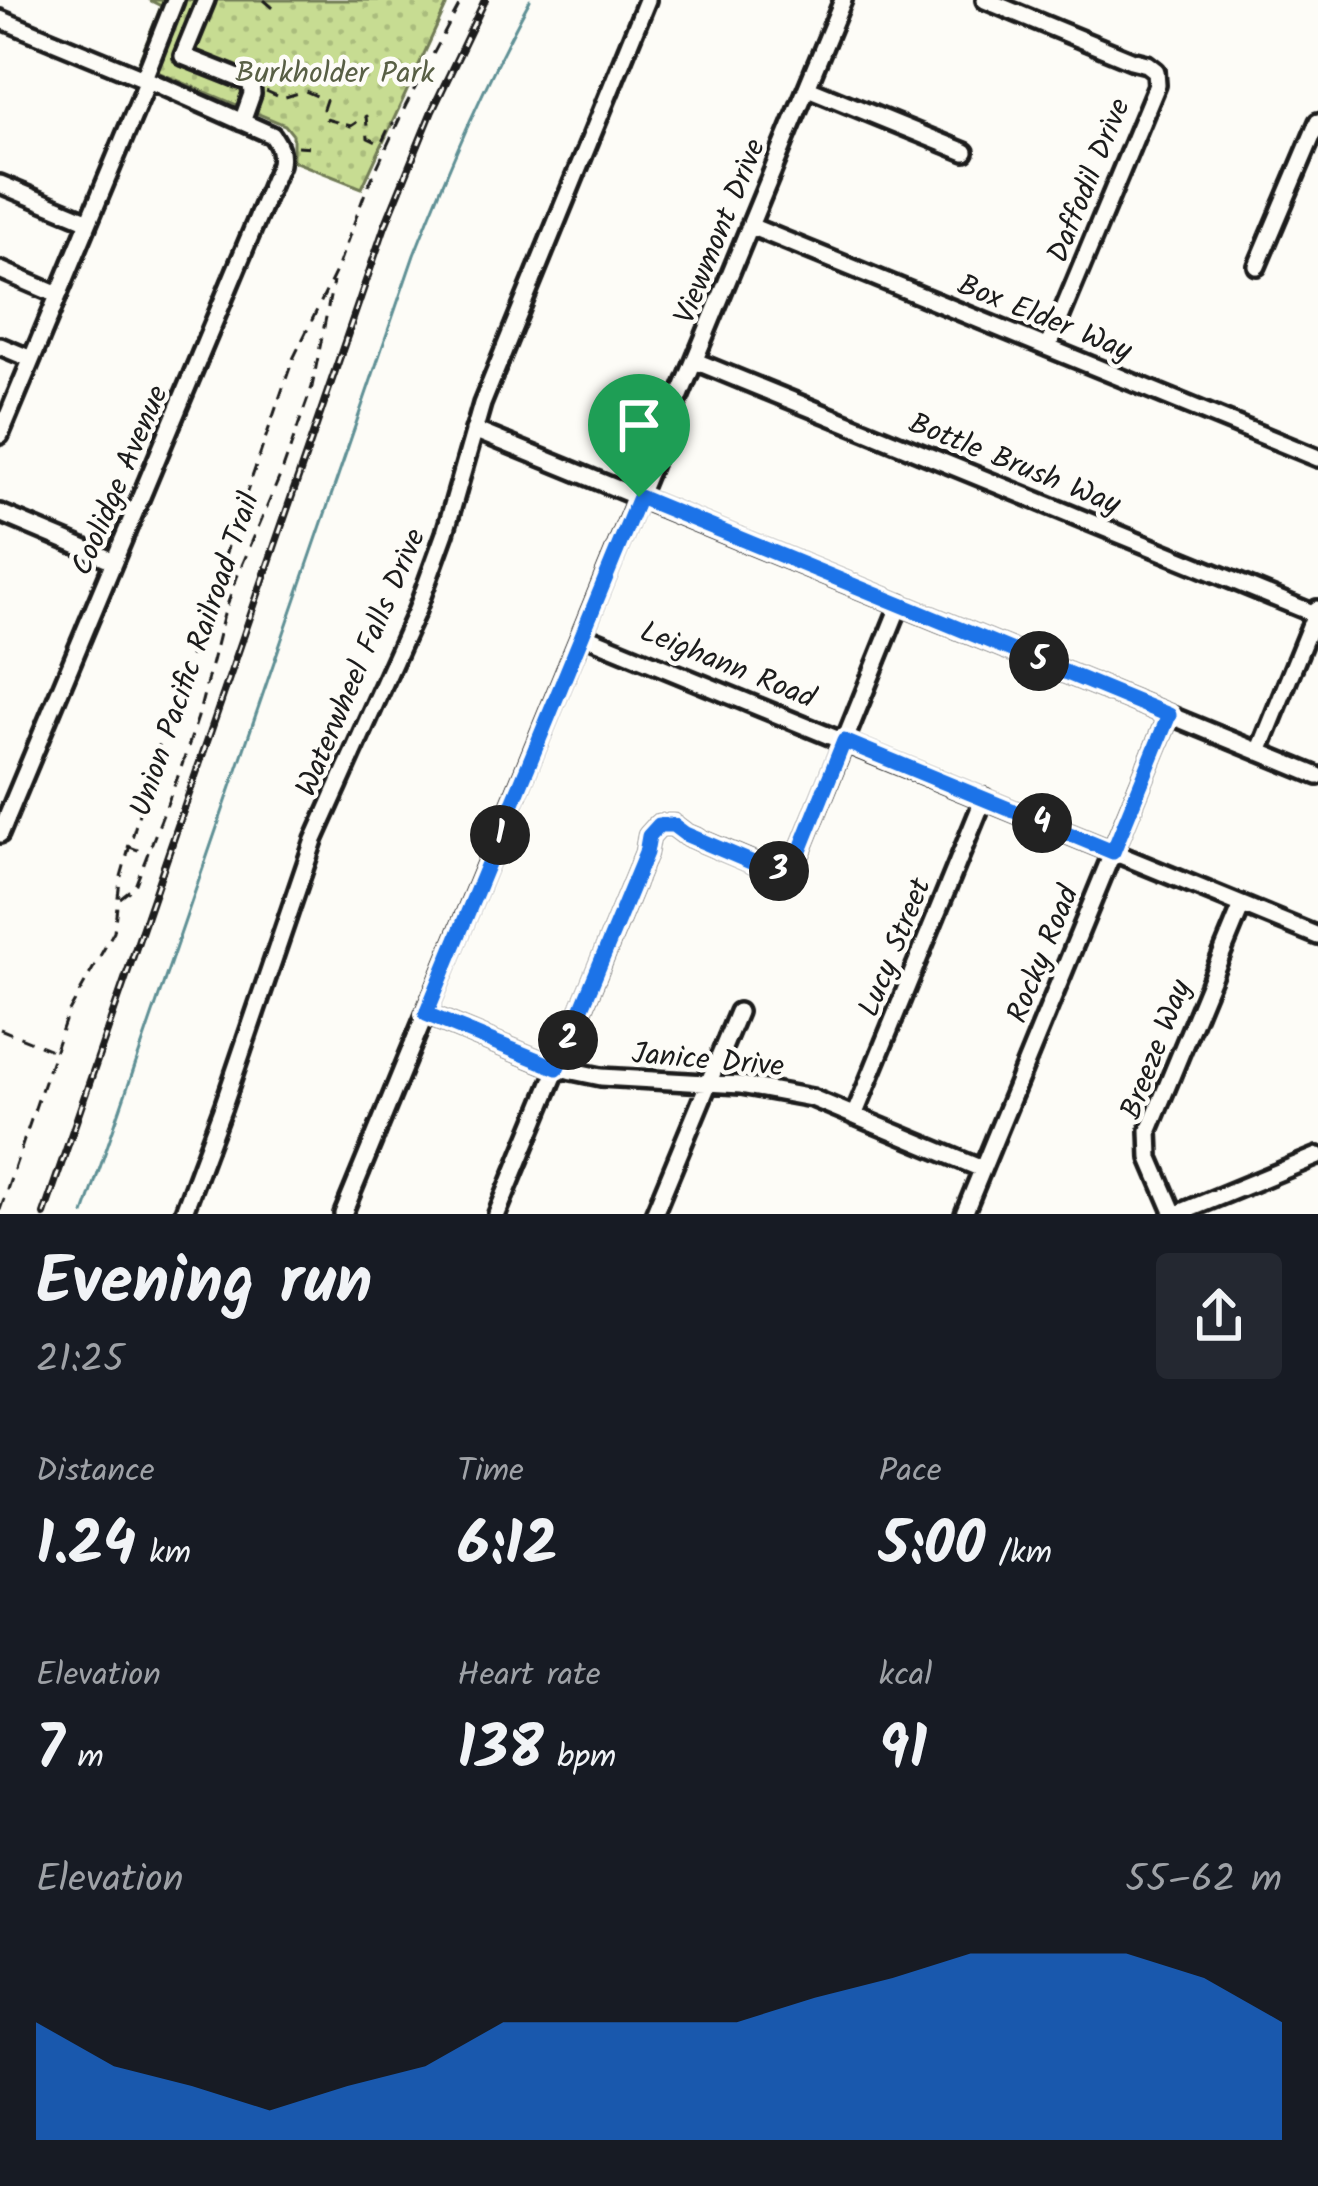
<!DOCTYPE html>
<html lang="en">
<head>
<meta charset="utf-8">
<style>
	:root { --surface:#171b24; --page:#242831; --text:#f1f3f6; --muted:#9ea1a6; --accent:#1a73e8 }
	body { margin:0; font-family:Kalam,sans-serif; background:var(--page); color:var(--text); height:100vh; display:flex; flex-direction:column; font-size:45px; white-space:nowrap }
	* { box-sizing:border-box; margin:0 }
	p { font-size:39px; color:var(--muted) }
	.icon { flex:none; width:66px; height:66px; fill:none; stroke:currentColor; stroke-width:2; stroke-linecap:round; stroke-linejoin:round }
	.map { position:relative; height:1214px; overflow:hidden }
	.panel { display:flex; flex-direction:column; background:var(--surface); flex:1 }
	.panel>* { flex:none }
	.pin { position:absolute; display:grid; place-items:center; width:102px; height:102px; color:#fff; margin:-123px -51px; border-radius:50% 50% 50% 0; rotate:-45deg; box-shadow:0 0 12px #0007 }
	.pin .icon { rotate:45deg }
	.km { position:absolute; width:60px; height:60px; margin:-30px; border-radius:50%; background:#222; color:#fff; font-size:33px; line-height:60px; text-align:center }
	.round { display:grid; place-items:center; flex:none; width:126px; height:126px; border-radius:12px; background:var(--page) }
	.head { display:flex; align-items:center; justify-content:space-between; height:204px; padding:0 36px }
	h1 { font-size:66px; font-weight:700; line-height:90px }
	.metrics { display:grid; grid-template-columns:repeat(3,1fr); gap:18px; height:204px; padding:12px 36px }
	.metrics div { display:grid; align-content:center }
	.metrics b { font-size:60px; font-weight:700 }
	.metrics small { font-size:33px; font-weight:400 }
	.metrics p { font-size:33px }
	.chart { height:336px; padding:24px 36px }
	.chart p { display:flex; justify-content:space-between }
	.chart svg { width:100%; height:216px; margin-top:12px; fill:var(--accent); opacity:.7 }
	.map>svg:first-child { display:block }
	.park { fill:url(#park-dots); stroke:#727c57; stroke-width:3 }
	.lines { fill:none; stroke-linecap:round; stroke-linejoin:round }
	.stream { stroke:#5f9095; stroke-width:3 }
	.minor-casing { stroke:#1c1c1c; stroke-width:24 }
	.path { stroke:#1c1c1c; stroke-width:3; stroke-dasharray:12 9; stroke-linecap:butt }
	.minor { stroke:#fdfcf7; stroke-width:15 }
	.rail-casing { stroke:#1c1c1c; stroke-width:8 }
	.rail { stroke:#fdfcf7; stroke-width:3; stroke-dasharray:9; stroke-linecap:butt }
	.route-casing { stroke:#fff; stroke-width:24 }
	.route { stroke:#1a73e8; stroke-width:15 }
	.labels { text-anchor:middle; stroke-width:9; stroke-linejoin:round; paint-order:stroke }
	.park-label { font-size:30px; fill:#585f45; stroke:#fdfcf7 }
	.street-label { font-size:30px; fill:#1c1c1c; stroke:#fdfcf7 }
</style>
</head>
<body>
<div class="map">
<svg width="1318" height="1214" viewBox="0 0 1318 1214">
	<defs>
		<pattern id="park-dots" width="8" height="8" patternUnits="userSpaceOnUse" patternTransform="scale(3)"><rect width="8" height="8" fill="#c7dc92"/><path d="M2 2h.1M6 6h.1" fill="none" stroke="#aabc7d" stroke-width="1.8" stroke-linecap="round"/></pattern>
	</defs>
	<rect width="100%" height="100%" fill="#fdfcf7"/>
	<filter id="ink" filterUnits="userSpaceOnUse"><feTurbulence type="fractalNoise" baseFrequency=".00833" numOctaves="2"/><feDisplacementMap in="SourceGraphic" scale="24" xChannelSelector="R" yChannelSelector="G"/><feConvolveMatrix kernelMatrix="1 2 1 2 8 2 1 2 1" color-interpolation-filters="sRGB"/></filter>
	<g filter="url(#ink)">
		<!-- park -->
		<path class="park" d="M149,0H449L362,188L293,161V135L285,125L138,64L161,6Z"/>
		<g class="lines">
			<!-- stream -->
			<path class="stream" d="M84,1214L414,255C448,168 485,82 530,0"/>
			<!-- minor casing -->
			<g class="minor-casing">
				<path id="minor" d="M206,0L183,56L251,83L252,94L242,122
					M985,0L1131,60L1147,64L1156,71L1157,85L1048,347
					M0,19L148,80L272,135C279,145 282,151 280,164L0,834
					M144,78L175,0
					M808,88L965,152
					M0,184L89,221
					M750,226L1318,458
					M1257,266L1318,122
					M0,270L58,295
					M0,346L31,359
					M695,361L1315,614
					M474,430L1318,776
					M0,435L148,80
					M0,513L114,561
					M583,635L1318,936
					M1259,752L1317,609
					M426,1014L542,1062L572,1071L601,1077L741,1085L812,1098L982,1169
					M854,1116L984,798
					M183,1214L223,1107L314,840L417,610L445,533L482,404L647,0
					M343,1214L843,0
					M497,1214L646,853L649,836L659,825H673L685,834L773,871H787L796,861L900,604
					M654,1214L738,1012
					M964,1214L1169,715
					M1174,1214L1150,1158L1149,1130L1242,905
					M1177,1214L1318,1156"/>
			</g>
			<!-- path -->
			<path class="path" d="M264,0L279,13
				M266,91L282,98L305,91L326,100L323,109L326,119L351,126L366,116L368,138L381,144L391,123L394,125
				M297,146L314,147
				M127,846L149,854
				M120,898L135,886L180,771L198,717L224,614L237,577L283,469L312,387L333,282
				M0,1029L54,1051
				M0,1210L67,1015L114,931L120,880L155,757L293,359L337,269L365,193L406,105L462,0"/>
			<!-- minor -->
			<use href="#minor" class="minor"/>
			<!-- rail casing -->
			<g class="rail-casing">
				<path id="rail" d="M44,1214L385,226L432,111L485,0"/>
			</g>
			<!-- rail -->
			<use href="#rail" class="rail"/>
		</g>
	</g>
	<g class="lines" filter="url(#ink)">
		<!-- route casing -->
		<g class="route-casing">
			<path id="route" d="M639,497L1169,715L1113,852L844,741L796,861L787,872L772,871L685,834L673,825H659L649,836L646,853L557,1068L426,1014Z"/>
		</g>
		<!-- route -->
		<use href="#route" class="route"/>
	</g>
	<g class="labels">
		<!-- park labels -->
		<g class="park-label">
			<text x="335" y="82">Burkholder Park</text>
		</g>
		<!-- street labels -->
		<g class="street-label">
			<text transform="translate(1088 180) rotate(-68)" y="10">Daffodil Drive</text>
			<text transform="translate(719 231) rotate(-68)" y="10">Viewmont Drive</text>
			<text transform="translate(1045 317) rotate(22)" y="10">Box Elder Way</text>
			<text transform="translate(1015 463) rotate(22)" y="10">Bottle Brush Way</text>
			<text transform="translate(119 480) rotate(-67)" y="10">Coolidge Avenue</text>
			<text transform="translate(194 654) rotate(-71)" y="10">Union Pacific Railroad Trail</text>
			<text transform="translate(360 662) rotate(-67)" y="10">Waterwheel Falls Drive</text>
			<text transform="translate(728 664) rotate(22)" y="10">Leighann Road</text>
			<text transform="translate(894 947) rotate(-68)" y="10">Lucy Street</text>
			<text transform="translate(1042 954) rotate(-68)" y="10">Rocky Road</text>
			<text transform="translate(1155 1049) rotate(-69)" y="10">Breeze Way</text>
			<text transform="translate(708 1059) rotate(5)" y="10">Janice Drive</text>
		</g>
	</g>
</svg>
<div class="pin" style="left:639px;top:497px;background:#1e9e55"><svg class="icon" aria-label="arrive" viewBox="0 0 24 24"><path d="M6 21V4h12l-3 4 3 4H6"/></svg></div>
<b class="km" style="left:500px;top:835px">1</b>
<b class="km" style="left:568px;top:1040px">2</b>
<b class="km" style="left:779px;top:871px">3</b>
<b class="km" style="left:1042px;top:823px">4</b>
<b class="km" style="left:1039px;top:661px">5</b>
</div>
<section class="panel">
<div class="head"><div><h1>Evening run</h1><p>21:25</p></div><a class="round"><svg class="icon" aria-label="share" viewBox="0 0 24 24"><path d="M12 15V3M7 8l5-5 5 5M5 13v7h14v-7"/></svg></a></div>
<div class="metrics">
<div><p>Distance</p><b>1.24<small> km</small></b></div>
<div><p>Time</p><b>6:12</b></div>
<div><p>Pace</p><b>5:00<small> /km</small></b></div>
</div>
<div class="metrics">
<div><p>Elevation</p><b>7<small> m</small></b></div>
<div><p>Heart rate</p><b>138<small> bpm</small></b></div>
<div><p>kcal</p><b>91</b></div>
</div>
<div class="chart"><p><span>Elevation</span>55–62 m</p>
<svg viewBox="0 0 160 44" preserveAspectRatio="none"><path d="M0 44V20L10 29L20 33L30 38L40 33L50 29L60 20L70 20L80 20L90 20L100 15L110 11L120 6L130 6L140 6L150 11L160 20V44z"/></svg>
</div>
</section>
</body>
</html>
